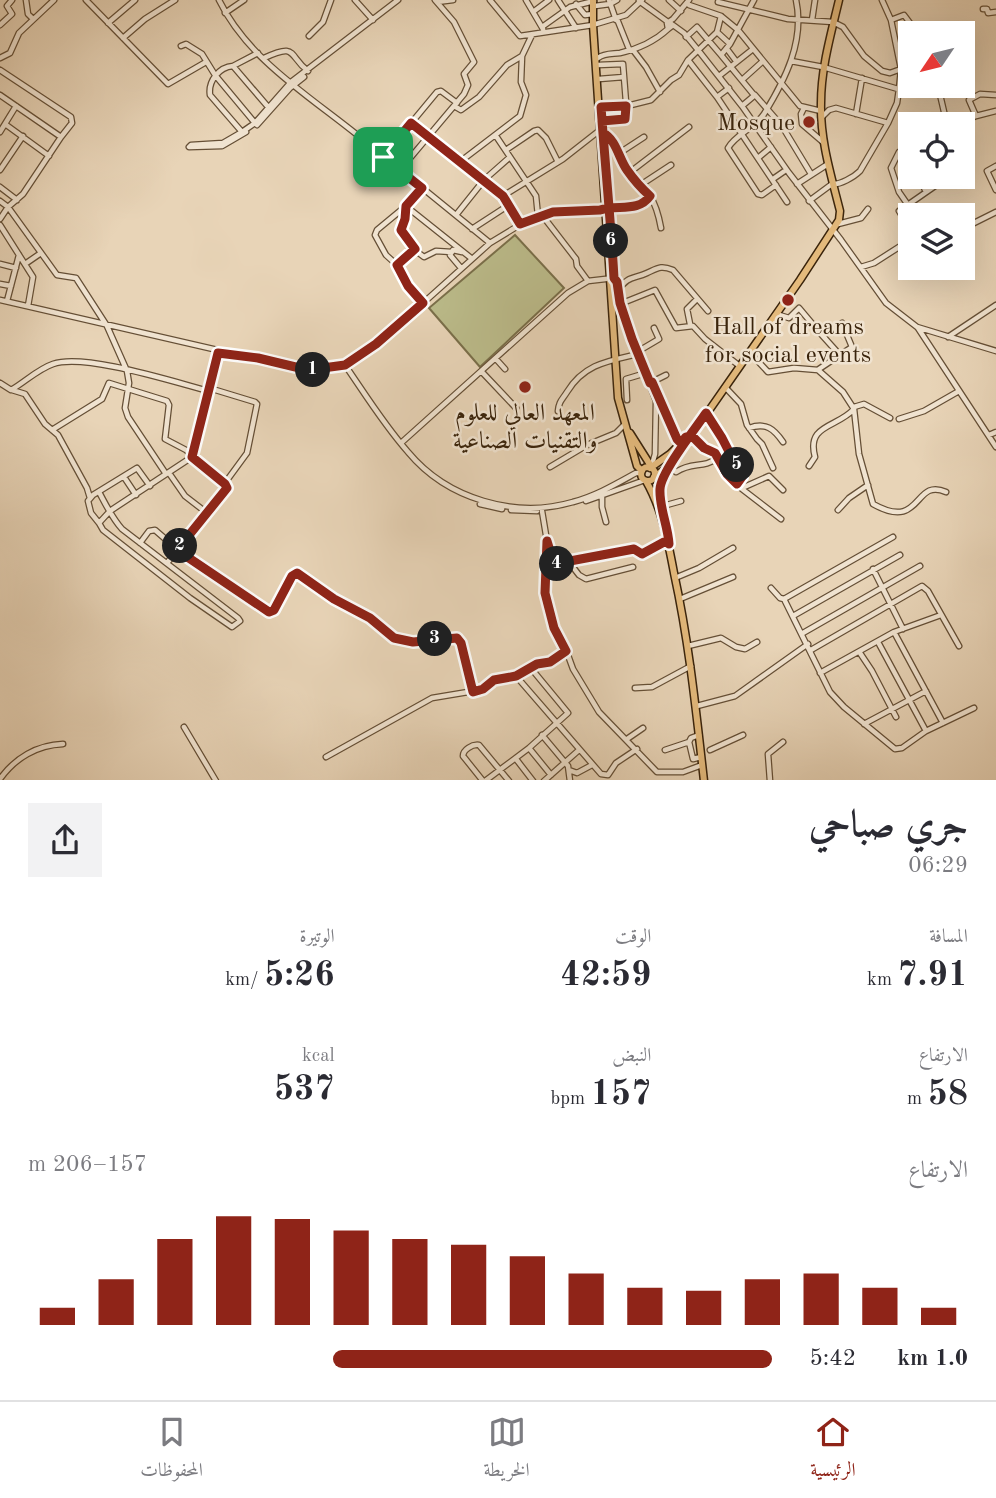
<!DOCTYPE html>
<html lang="ar">
<head>
<meta charset="utf-8">
<style>
	:root { --surface:#fff; --page:#f2f2f3; --text:#2b2b33; --muted:#7c7c81; --line:#e1e1e2; --accent:#8f2418 }
	body { margin:0; font-family:"Old Standard TT",Amiri,serif; background:var(--page); color:var(--text); direction:rtl; height:100vh; display:flex; flex-direction:column; font-size:26px; white-space:nowrap }
	* { box-sizing:border-box; margin:0 }
	p { font-size:23px; color:var(--muted) }
	.icon { flex:none; width:38px; height:38px; fill:none; stroke:currentColor; stroke-width:2; stroke-linecap:round; stroke-linejoin:round }
	.map { position:relative; height:780px; overflow:hidden; direction:ltr }
	.sheet { display:flex; flex-direction:column; background:var(--surface); flex:1 }
	.sheet>* { flex:none }
	.needle { width:46px; rotate:235deg }
	.fabs { position:absolute; left:898px; top:21px; display:grid; gap:14px }
	.fabs a { display:grid; place-items:center; width:77px; height:77px; border-radius:0px; background:var(--surface); box-shadow:0 7px 28px #0002; font-size:35px }
	.pin { position:absolute; display:grid; place-items:center; width:60px; height:60px; color:#fff; margin:-30px; border-radius:14px; box-shadow:0 4px 10px #0006 }
	.km { position:absolute; width:35px; height:35px; margin:-18px; border-radius:50%; background:#222; color:#fff; font-size:19px; line-height:35px; text-align:center }
	.round { display:grid; place-items:center; flex:none; width:74px; height:74px; border-radius:0px; background:var(--page) }
	.overview { display:flex; align-items:center; justify-content:space-between; height:119px; padding:0 28px }
	h1 { font-size:38px; font-weight:700; line-height:52px }
	.figures { display:grid; grid-template-columns:repeat(3,1fr); gap:10px; height:119px; padding:7px 28px }
	.figures div { display:grid; align-content:center }
	.figures b { font-size:35px; font-weight:700 }
	.figures small { font-size:19px; font-weight:400 }
	.figures p { font-size:19px }
	.chart { height:196px; padding:14px 28px }
	.chart p { display:flex; justify-content:space-between }
	.chart svg { width:100%; height:126px; margin-top:7px; stroke:var(--accent); stroke-width:6 }
	ul { padding:0 28px; list-style:none; font-size:23px }
	li { display:grid; grid-template-columns:112px 84px 1fr; align-items:center; height:52px }
	li i { height:18px; border-radius:9px; background:var(--accent) }
	.tabs { display:flex; justify-content:space-around; align-items:center; height:98px; border-top:2px solid var(--line); background:var(--surface); font-size:19px; color:var(--muted) }
	.tabs a { display:grid; justify-items:center; gap:4px }
	.tabs .current { color:var(--accent) }
	.map>svg:first-child { display:block }
	.green { fill:#bbbb8a; stroke:#7a6f4a; stroke-width:2 }
	.lines { fill:none; stroke-linecap:round; stroke-linejoin:round }
	.minor-casing { stroke:#654f36; stroke-width:7 }
	.major-casing { stroke:#39230b; stroke-width:9 }
	.minor { stroke:#f0e3d0; stroke-width:4.5 }
	.major { stroke:#e4ba7c; stroke-width:6 }
	.route-casing { stroke:#fff; stroke-width:14 }
	.route { stroke:#8f2418; stroke-width:9 }
	.poi-dot { fill:#8f2418; stroke:#f0e3d0; stroke-width:2.5 }
	.labels { text-anchor:middle; stroke-width:5; stroke-linejoin:round; paint-order:stroke }
	.poi-label { font-size:24px; fill:#39230b; stroke:#f0e3d0 }
</style>
</head>
<body>
<div class="map">
<svg width="996" height="781" viewBox="0 0 996 781">
	<rect width="100%" height="100%" fill="#e8d4b7"/>
	<filter id="stains"><feTurbulence type="fractalNoise" baseFrequency=".00286" numOctaves="4"/><feColorMatrix values="0 0 0 0 .2 0 0 0 0 .09 0 0 0 0 .02 0 0 0 .5 -.17"/></filter>
	<radialGradient id="worn" r=".72"><stop offset=".6" stop-color="#630" stop-opacity="0"/><stop offset="1" stop-color="#630" stop-opacity=".3"/></radialGradient>
	<!-- green -->
	<path class="green" d="M515,235L564,288L480,367L429,308Z"/>
	<g class="lines">
		<!-- minor casing -->
		<g class="minor-casing">
			<path id="minor" d="M26,0L28,14L32,18
				M86,0L168,84L206,62
				M219,0C248,60 311,97 361,138C404,173 447,208 490,243
				M355,0L373,20
				M490,0L520,36L593,25
				M526,0L543,29
				M558,0L576,28
				M609,0L616,20
				M669,0L681,11
				M754,0L730,44L721,55L754,95
				M639,1L668,22
				M437,2L453,0
				M718,2L788,19L833,22L843,27L864,56L882,71L890,73L901,69
				M576,4L585,15L593,14
				M689,5L721,16L738,30L800,106L821,111
				M595,6L610,4L617,0
				M983,9H987L988,13L996,12
				M533,12L549,0
				M225,13L244,0
				M617,19L629,49
				M812,20L815,0
				M891,20L904,15L916,31L927,33
				M670,22L672,26L668,29L667,23L673,19L689,0
				M108,23L135,0
				M596,24L626,15L642,0
				M0,25L12,14L7,6L12,0
				M673,25L684,33L698,50L742,106L789,173L841,240L886,303L917,327L996,351
				M542,27L570,7L594,1
				M717,32L721,16
				M309,36L323,22L331,0
				M686,37L697,27L721,55
				M123,38L145,19L175,0
				M730,44L717,32L688,60L717,97L787,202
				M181,46L186,44L202,54L215,75L255,123
				M727,49L736,61
				M633,50L646,67L660,92
				M0,58L10,53L19,33L54,0
				M264,58C298,42 288,56 308,71
				M598,58C604,53 612,54 620,53C638,49 655,41 668,29
				M791,61L823,67L898,89
				M598,65L623,64L627,115L625,119L602,121
				M233,66L258,53
				M0,70L71,117L72,123L61,137L0,95
				M719,76L753,49
				M599,79L624,77
				M742,80L763,61
				M938,86L945,116L939,124
				M717,97L729,88
				M454,106L461,110L479,97L507,65L522,56L532,35
				M742,106L755,95L782,126L811,174
				M601,107L627,106L651,100L671,80L679,75L688,60
				M269,108L233,66C219,67 208,81 210,95L242,132L255,123L291,82L398,0
				M804,108L801,114L802,124L823,142
				M856,114L862,78
				M976,116L969,100L980,94L996,95
				M822,117L829,110L836,108L888,123
				M412,123L503,196L520,224
				M5,124L49,156
				M957,124L976,116L996,111
				M257,125L290,88L304,77
				M0,132L16,106
				M242,132L223,143L191,145L189,147L222,146L246,132
				M603,133C615,139 619,159 627,170C634,180 643,187 650,196C656,205 659,217 661,228
				M496,136L536,196L538,216
				M506,150L534,131L538,130L546,138L558,162
				M618,154L644,137
				M383,157L437,92L441,91L457,103
				M758,158L771,147
				M461,161L520,116L526,95L521,82L522,56
				M996,166L987,171L996,190
				M0,170L23,136
				M400,170L464,94L468,85L464,74L474,62L454,22L435,0
				M629,173L689,127
				M919,177L926,192
				M773,179L786,170
				M797,184L828,164
				M776,185L762,195L758,194L728,148C736,134 755,128 764,114C785,80 805,41 796,0
				M639,186L671,165
				M0,187L17,200
				M422,188L406,206L377,230L375,235L386,255L397,265L408,286L423,303
				M503,196L563,159L600,130
				M0,201L8,207L23,194L61,137
				M809,201L832,184C840,185 854,177 860,171L888,123L897,103L899,89L901,69L891,20L882,0
				M908,205L899,192L891,168L899,152L910,144
				M407,207L471,258
				M408,207L401,230L416,251L424,257L436,251L452,252
				M942,214V215
				M456,215L484,180L510,157
				M542,215L576,259L577,266L588,281
				M0,219L8,207L57,275L76,278L107,326L127,371L129,383L125,408L128,417L166,474
				M838,224L861,218L868,209
				M0,225L33,277L28,306
				M472,229L509,205
				M910,229L899,211L948,177
				M962,229L996,212
				M0,264L16,268
				M25,264L41,253
				M397,265L415,249
				M861,267L874,263L910,240
				M461,268L450,255L453,250L462,252
				M0,284L11,286
				M619,290C627,276 634,279 647,273C658,268 661,265 673,270L708,311
				M0,300L300,369L310,370L345,365L392,331L490,243L526,221L542,215L561,212L618,210L644,203L650,196
				M7,301L19,255
				M620,304L655,290L676,328L693,326L705,339L737,364
				M776,314L789,318L799,308C812,324 825,339 839,354
				M690,324L687,309L697,299
				M918,328L996,447
				M948,337L996,305
				M637,352L659,339L654,328
				M747,355L755,358L768,372L794,368L818,370L843,392L854,409L859,454L873,504C923,532 913,477 946,492
				M496,359L505,369
				M345,365C365,394 384,425 408,452C447,499 515,519 573,502C596,496 616,484 636,473H642
				M819,369L852,347L842,323
				M482,372L516,408
				M0,383L11,390C25,382 38,369 53,364C85,353 174,382 209,391
				M650,383L666,375
				M725,387L741,404L747,425L757,439L762,444L773,468
				M209,388L255,402L257,404L247,453L225,483
				M655,388L672,432L681,443
				M12,390L25,394L45,424L58,435L87,488L90,498
				M627,400L626,379L646,373
				M854,407L864,404L890,418
				M558,411C559,401 562,400 567,392C584,364 608,361 638,354
				M706,414L722,438L741,474L737,484
				M899,419L924,411L959,391
				M749,428C766,422 774,429 783,442
				M52,430L102,399L109,383L167,401L169,405L165,439L186,450L225,483L227,488L167,563
				M692,435L704,448L715,453L727,474L742,489L781,519
				M989,435L996,432
				M401,443L568,293L588,281L614,278L617,283L620,304L632,339L656,401L655,454L653,461
				M809,466L815,457C806,424 837,428 854,409
				M550,467L587,445L616,433L624,425
				M670,467L676,472C693,461 702,469 718,458
				M169,473L185,496L207,513
				M124,477L136,495
				M742,488L769,476L783,490
				M99,492C106,505 112,518 122,529L238,618L240,621L232,627L190,598L103,530L99,523L110,511L192,457L216,358L220,352
				M602,495V507L606,522
				M586,501L645,480
				M480,504L502,509
				M663,506L681,501
				M511,510L537,511
				M838,510L849,498L868,485
				M542,511L547,541L545,593L554,630L565,647L573,669L599,712L657,772H683L702,765
				M99,523L91,513L88,501L93,495L137,468L150,486
				M140,543L149,531L155,530L185,556L269,612L274,610L292,576L297,573L334,599L370,618L394,638L413,642L457,638L462,644L473,692
				M548,546L551,562L555,564L633,549L642,554L669,541
				M569,562L579,575L586,579L633,567
				M873,569L903,629
				M675,578L699,568L733,548
				M771,588L780,598L784,599L830,692L844,707L895,749L902,748L926,731L974,708
				M680,599L733,577
				M784,599L893,537
				M793,616L900,555
				M894,632L943,723
				M803,633L920,566
				M878,642L926,731
				M688,646L721,638L736,647L745,649L757,642
				M811,650L922,586L928,591L959,646
				M860,653L872,671L896,717
				M820,673L894,632L941,615
				M516,676L601,774L608,775L616,763L637,749
				M635,688L652,687L691,666
				M697,706L735,696L808,644
				M864,724L926,691
				M184,727L216,781
				M542,735L568,766L570,781
				M627,739L643,728
				M689,742L693,759L701,757
				M529,748L551,775
				M665,750L689,742L691,738L699,735
				M710,750L743,735
				M326,757L432,698L480,690L494,680L516,676L537,664L550,662L566,651
				M516,759L533,781
				M569,770L577,773L592,765
				M0,779C15,758 37,745 63,744
				M483,781L463,756C463,750 472,744 479,745L509,781
				M485,781L529,748L568,713L530,667
				M544,781L579,750
				M770,781L768,754L783,742"/>
		</g>
		<!-- major casing -->
		<g class="major-casing">
			<path id="major" d="M593,0V25L618,398L637,466L642,471
				M630,433L649,463L650,468
				M641 474a7 7 0 1 1 14 0a7 7 0 1 1-14 0Z
				M650,468L670,454L684,440
				M654,477L671,465L800,280L839,220L840,211C831,175 820,140 821,103C821,68 831,34 839,0
				M654,477L658,480L664,511
				M646,481C662,509 668,541 674,573C689,642 696,710 704,781"/>
		</g>
		<!-- minor -->
		<use href="#minor" class="minor"/>
		<!-- major -->
		<use href="#major" class="major"/>
	</g>
	<g class="lines">
		<!-- route casing -->
		<g class="route-casing">
			<path id="route" d="M383,157L422,188L406,206L405,219L401,230L415,249L397,265L408,286L423,303L376,344L345,365L308,370L258,358L218,353L192,457L225,484L227,488L177,550L269,612L274,610L292,576L297,573L334,599L370,618L394,638L413,642L457,638L461,643L473,692L483,689L494,680L516,676L537,664L550,662L566,651L554,628L545,593L547,541L554,564L634,549L642,554L664,542H667L669,544C668,526 659,507 660,489C661,472 695,429 706,413L722,438L742,477L737,484L727,474L715,453L704,448L691,435L689,438L686,437L681,443L677,439L652,382L650,383L632,339L620,303L617,282L614,278C611,225 606,173 602,121L625,119L626,106L601,107L603,133C616,139 619,159 627,170C634,180 641,188 650,196C638,213 617,204 600,210L553,212L520,224L503,196L411,123L383,157"/>
		</g>
		<!-- route -->
		<use href="#route" class="route"/>
	</g>
	<!-- markers -->
	<g class="poi-dot">
		<circle cx="809" cy="122" r="7"/>
		<circle cx="788" cy="300" r="7"/>
		<circle cx="525" cy="387" r="7"/>
	</g>
	<g class="labels">
		<!-- poi labels -->
		<g class="poi-label">
			<text x="795" y="130" text-anchor="end">Mosque</text>
			<text x="788" y="334">Hall of dreams<tspan x="788" dy="28">for social events</tspan></text>
			<text x="525" y="420">المعهد العالي للعلوم<tspan x="525" dy="28">والتقنيات الصناعية</tspan></text>
		</g>
	</g>
	<rect width="100%" height="100%" filter="url(#stains)"/>
	<rect width="100%" height="100%" fill="url(#worn)"/>
</svg>
<div class="fabs">
<a><svg class="needle" viewBox="-14 -14 28 28"><path d="M0-13l5 13h-10z" fill="#e53935"/><path d="M0 13l5-13h-10z" fill="#7c7c81"/></svg></a>
<a><svg class="icon" aria-label="locate" viewBox="0 0 24 24"><circle cx="12" cy="12" r="6"/><path d="M12 2v4M12 18v4M2 12h4M18 12h4"/></svg></a>
<a><svg class="icon" aria-label="layers" viewBox="0 0 24 24"><path d="M12 4l9 5-9 5-9-5zM3 14l9 5 9-5"/></svg></a>
</div>
<div class="pin" style="left:383px;top:157px;background:#1e9e55"><svg class="icon" aria-label="arrive" viewBox="0 0 24 24"><path d="M6 21V4h12l-3 4 3 4H6"/></svg></div>
<b class="km" style="left:313px;top:370px">1</b>
<b class="km" style="left:180px;top:546px">2</b>
<b class="km" style="left:435px;top:639px">3</b>
<b class="km" style="left:557px;top:564px">4</b>
<b class="km" style="left:737px;top:465px">5</b>
<b class="km" style="left:611px;top:241px">6</b>
</div>
<section class="sheet">
<div class="overview"><div><h1>جري صباحي</h1><p>06:29</p></div><a class="round"><svg class="icon" aria-label="share" viewBox="0 0 24 24"><path d="M12 15V3M7 8l5-5 5 5M5 13v7h14v-7"/></svg></a></div>
<div class="figures">
<div><p>المسافة</p><b>7.91<small> km</small></b></div>
<div><p>الوقت</p><b>42:59</b></div>
<div><p>الوتيرة</p><b>5:26<small> /km</small></b></div>
</div>
<div class="figures">
<div><p>الارتفاع</p><b>58<small> m</small></b></div>
<div><p>النبض</p><b>157<small> bpm</small></b></div>
<div><p>kcal</p><b>537</b></div>
</div>
<div class="chart"><p><span>الارتفاع</span>157–206 m</p>
<svg viewBox="0 0 160 44" preserveAspectRatio="none"><path d="M5 44V38M15 44V28M25 44V14M35 44V6M45 44V7M55 44V11M65 44V14M75 44V16M85 44V20M95 44V26M105 44V31M115 44V32M125 44V28M135 44V26M145 44V31M155 44V38"/></svg>
</div>
<ul>
<li><b>1.0 km</b>5:42<i style="width:59%"></i></li>
</ul>
</section>
<nav class="tabs">
<a class="current"><svg class="icon" aria-label="home" viewBox="0 0 24 24"><path d="M3 11l9-7 9 7M6 9v11h12V9"/></svg>الرئيسية</a>
<a><svg class="icon" aria-label="map" viewBox="0 0 24 24"><path d="M3 6l6-2 6 2 6-2v14l-6 2-6-2-6 2zM9 4v14M15 6v14"/></svg>الخريطة</a>
<a><svg class="icon" aria-label="saved" viewBox="0 0 24 24"><path d="M7 4h10v16l-5-4-5 4z"/></svg>المحفوظات</a>
</nav>
</body>
</html>
